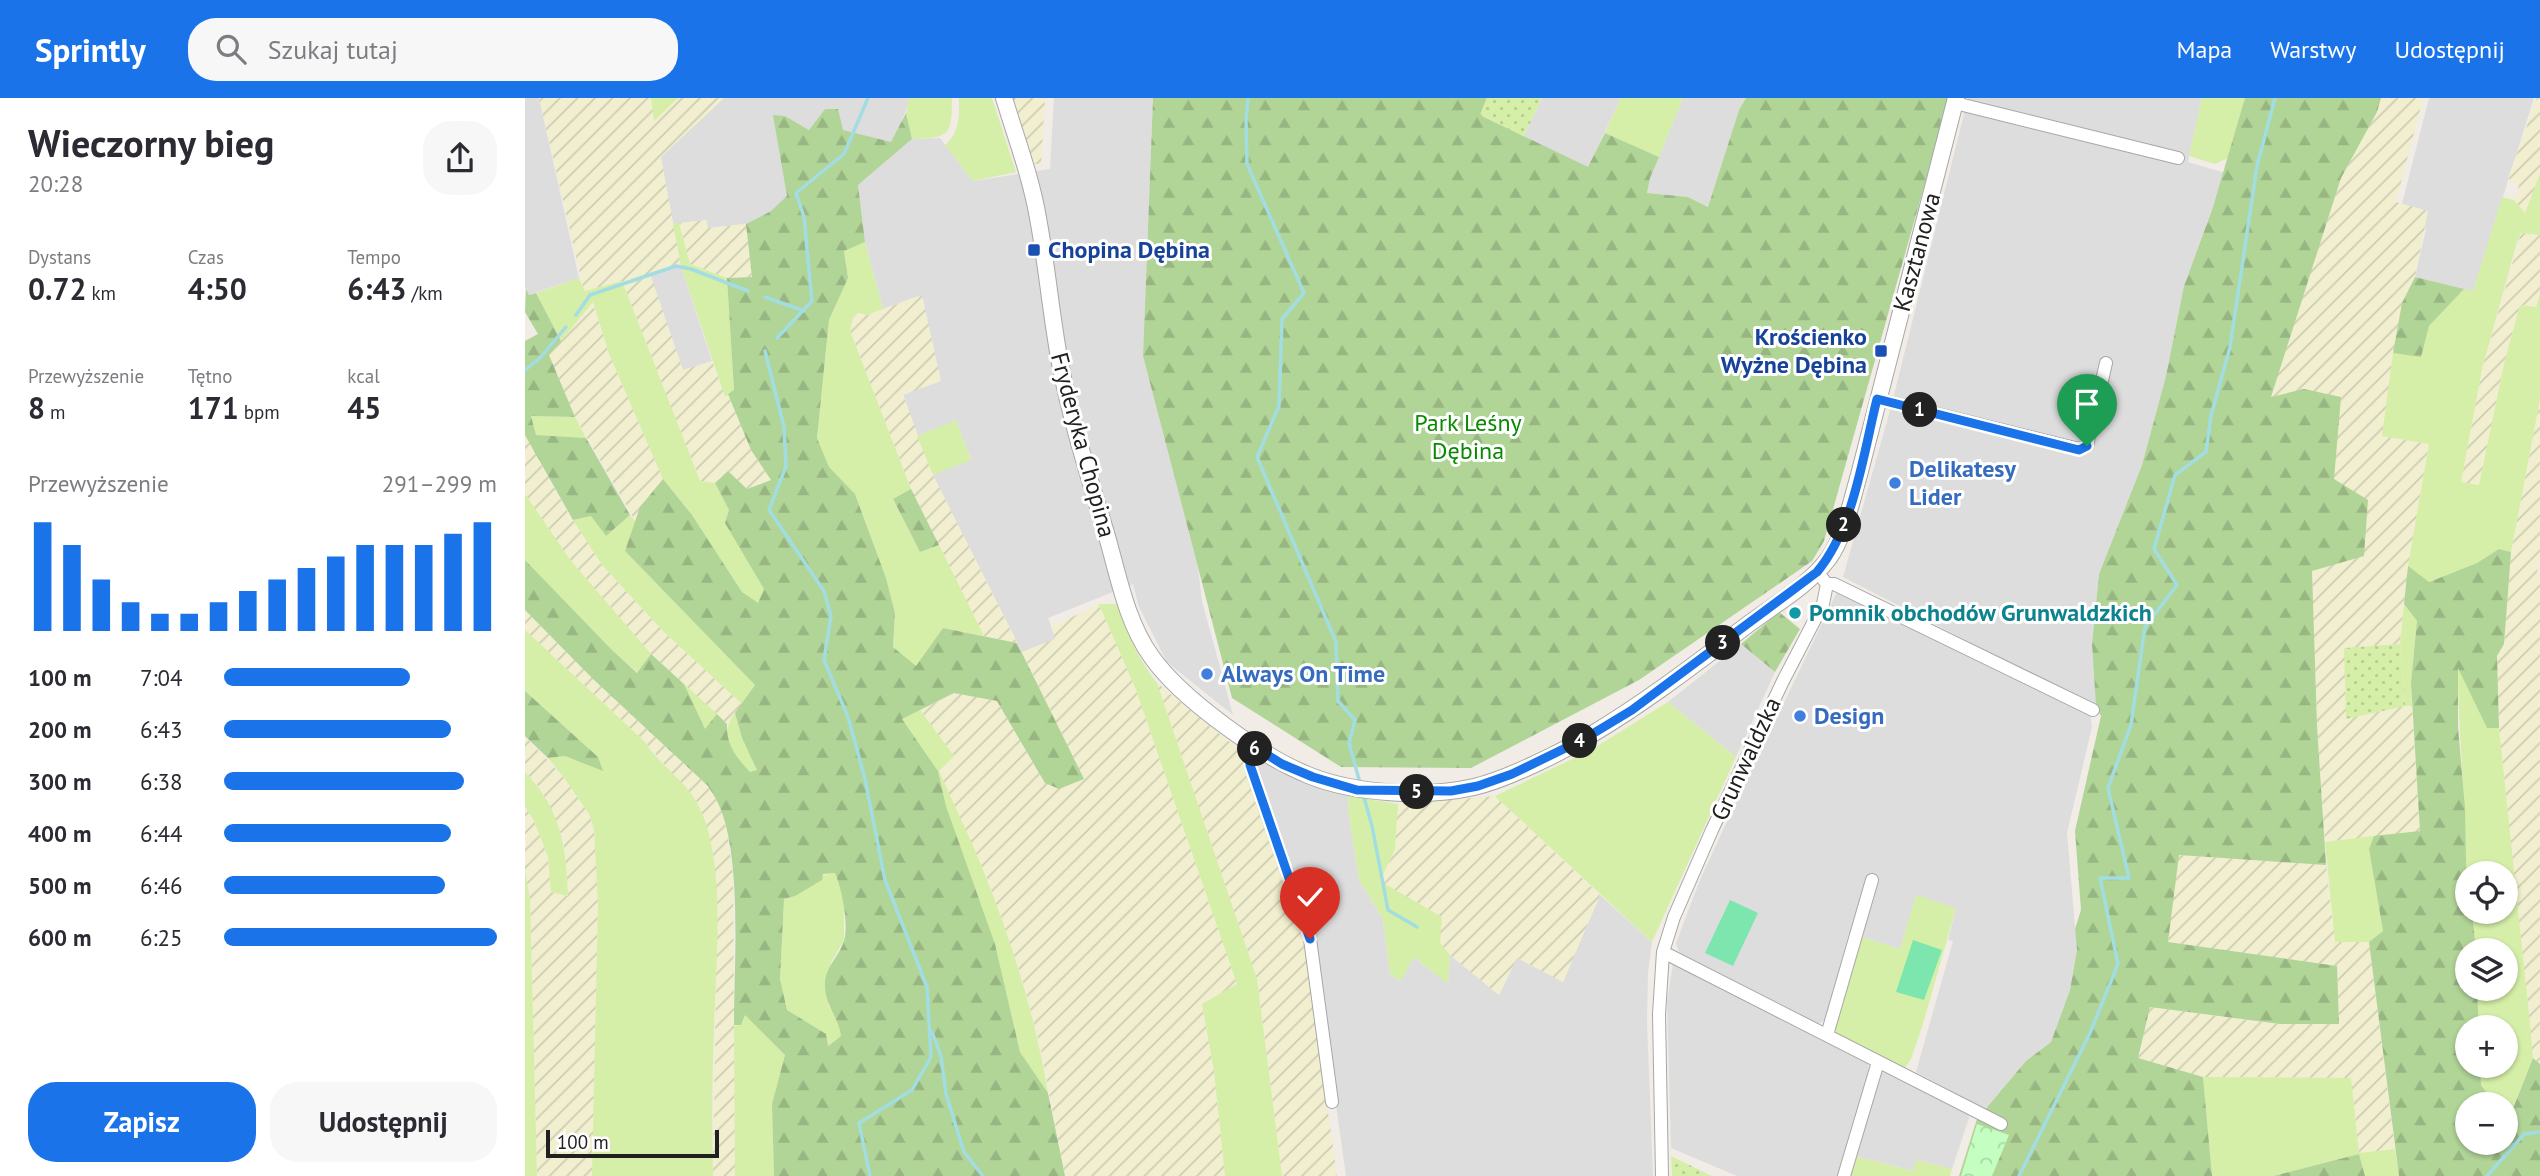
<!DOCTYPE html>
<html lang="pl">
<head>
<meta charset="utf-8">
<style>
	:root { --surface:#fff; --page:#f7f7f7; --text:#2b2b33; --muted:#7c7c81; --accent:#1a73e8 }
	body { margin:0; font-family:"PT Sans",sans-serif; background:var(--page); color:var(--text); height:100vh; display:flex; flex-direction:column; font-size:26px; white-space:nowrap }
	* { box-sizing:border-box; margin:0 }
	p { font-size:23px; color:var(--muted) }
	.icon { flex:none; width:38px; height:38px; fill:none; stroke:currentColor; stroke-width:2; stroke-linecap:round; stroke-linejoin:round }
	.map { position:relative; flex:1; overflow:hidden }
	.details { display:flex; flex-direction:column; background:var(--surface); width:525px }
	.details>* { flex:none }
	.buttons { position:absolute; left:1930px; top:763px; display:grid; gap:14px }
	.buttons a { display:grid; place-items:center; width:63px; height:63px; border-radius:50%; background:var(--surface); box-shadow:0 2px 5px #0004; font-size:35px }
	.scale { position:absolute; left:21px; bottom:18px; width:173px; box-sizing:border-box; padding-left:7px; border:4px solid #202020; border-top:0; font-size:19px; line-height:24px; white-space:nowrap; color:#202020; -webkit-text-stroke:5px #fff; paint-order:stroke }
	.pin { position:absolute; display:grid; place-items:center; width:60px; height:60px; color:#fff; margin:-72px -30px; border-radius:50% 50% 50% 0; rotate:-45deg; box-shadow:0 0 7px #0007 }
	.pin .icon { rotate:45deg }
	.km { position:absolute; width:35px; height:35px; margin:-18px; border-radius:50%; background:#222; color:#fff; font-size:19px; line-height:35px; text-align:center }
	.round { display:grid; place-items:center; flex:none; width:74px; height:74px; border-radius:28px; background:var(--page) }
	.headline { display:flex; align-items:center; justify-content:space-between; height:119px; padding:0 28px }
	h1 { font-size:38px; font-weight:800; line-height:52px }
	.metrics { display:grid; grid-template-columns:repeat(3,1fr); gap:10px; height:119px; padding:7px 28px }
	.metrics div { display:grid; align-content:center }
	.metrics b { font-size:30px; font-weight:800 }
	.metrics small { font-size:19px; font-weight:400 }
	.metrics p { font-size:19px }
	.chart { height:196px; padding:14px 28px }
	.chart p { display:flex; justify-content:space-between }
	.chart svg { width:100%; height:126px; margin-top:7px; stroke:var(--accent); stroke-width:6 }
	.primary-button { display:flex; gap:14px; margin-top:auto; padding:14px 28px }
	.primary-button a { flex:1; height:80px; border-radius:28px; background:var(--accent); color:#fff; font-size:28px; font-weight:800; line-height:80px; text-align:center }
	.primary-button a+a { background:var(--page); color:var(--text) }
	ul { padding:0 28px; list-style:none; font-size:23px }
	li { display:grid; grid-template-columns:112px 84px 1fr; align-items:center; height:52px }
	li i { height:18px; border-radius:9px; background:var(--accent) }
	header { display:flex; align-items:center; gap:42px; box-sizing:border-box; height:98px; padding:0 35px; background:var(--accent); color:#fff }
	header strong { font-size:33px }
	nav { display:flex; gap:38px; margin-inline-start:auto; font-size:24px }
	.search { width:490px; height:63px; background:var(--page); display:flex; align-items:center; gap:18px; box-sizing:border-box; padding:0 24px; border-radius:28px; color:var(--muted); font-size:26px }
	main { display:flex; flex:1; min-height:0 }
	.map>svg:first-child { display:block }
	.residential { fill:#dedddd }
	.farmland { fill:url(#farmland-furrows) }
	.grass { fill:#d5efa8 }
	.forest { fill:url(#forest-firs); fill-rule:evenodd }
	.park { fill:url(#park-crowns) }
	.garden { fill:url(#garden-dots) }
	.pitch { fill:#7de6af }
	.lines { fill:none; stroke-linecap:round; stroke-linejoin:round }
	.stream { stroke:#a2dde2; stroke-width:3.5 }
	.minor-casing { stroke:#a7a7a7; stroke-width:14 }
	.tertiary-casing { stroke:#a7a7a7; stroke-width:18 }
	.minor { stroke:#fff; stroke-width:12 }
	.tertiary { stroke:#fff; stroke-width:16 }
	.route-casing { stroke:#fff; stroke-width:14 }
	.route { stroke:#1a73e8; stroke-width:9 }
	.transit-dot { fill:#1a4fb4; stroke:#fff; stroke-width:2.5 }
	.shop-dot { fill:#3f7fe0; stroke:#fff; stroke-width:2.5 }
	.culture-dot { fill:#0f9aa8; stroke:#fff; stroke-width:2.5 }
	.labels { text-anchor:middle; stroke-width:6; stroke-linejoin:round; paint-order:stroke }
	.transit-label { font-size:24px; font-weight:bold; fill:#164399; stroke:#fff; text-anchor:start }
	.street-label { font-size:24px; fill:#202020; stroke:#fff }
	.park-label { font-size:24px; fill:#0a8903; stroke:#fff }
	.shop-label { font-size:24px; font-weight:bold; fill:#366cbe; stroke:#fff; text-anchor:start }
	.culture-label { font-size:24px; font-weight:bold; fill:#0d838f; stroke:#fff; text-anchor:start }
</style>
</head>
<body>
<header>
<strong>Sprintly</strong>
<div class="search"><svg class="icon" aria-label="search" viewBox="0 0 24 24"><circle cx="10" cy="10" r="6"/><path d="M15 15l6 6"/></svg>Szukaj tutaj</div>
<nav><a>Mapa</a><a>Warstwy</a><a>Udostępnij</a></nav>
</header>
<main>
<section class="details">
<div class="headline"><div><h1>Wieczorny bieg</h1><p>20:28</p></div><a class="round"><svg class="icon" aria-label="share" viewBox="0 0 24 24"><path d="M12 15V3M7 8l5-5 5 5M5 13v7h14v-7"/></svg></a></div>
<div class="metrics">
<div><p>Dystans</p><b>0.72<small> km</small></b></div>
<div><p>Czas</p><b>4:50</b></div>
<div><p>Tempo</p><b>6:43<small> /km</small></b></div>
</div>
<div class="metrics">
<div><p>Przewyższenie</p><b>8<small> m</small></b></div>
<div><p>Tętno</p><b>171<small> bpm</small></b></div>
<div><p>kcal</p><b>45</b></div>
</div>
<div class="chart"><p><span>Przewyższenie</span>291–299 m</p>
<svg viewBox="0 0 160 44" preserveAspectRatio="none"><path d="M5 44V6M15 44V14M25 44V26M35 44V34M45 44V38M55 44V38M65 44V34M75 44V30M85 44V26M95 44V22M105 44V18M115 44V14M125 44V14M135 44V14M145 44V10M155 44V6"/></svg>
</div>
<ul>
<li><b>100 m</b>7:04<i style="width:68%"></i></li>
<li><b>200 m</b>6:43<i style="width:83%"></i></li>
<li><b>300 m</b>6:38<i style="width:88%"></i></li>
<li><b>400 m</b>6:44<i style="width:83%"></i></li>
<li><b>500 m</b>6:46<i style="width:81%"></i></li>
<li><b>600 m</b>6:25<i style="width:100%"></i></li>
</ul>
<div class="primary-button"><a>Zapisz</a><a>Udostępnij</a></div>
</section>
<div class="map">
<svg width="2015" height="1078" viewBox="0 0 2015 1078">
	<defs>
		<pattern id="farmland-furrows" width="10" height="10" patternUnits="userSpaceOnUse" patternTransform="scale(1.75)"><rect width="10" height="10" fill="#f1efcf"/><path d="M-1 1l2-2M0 10L10 0M9 11l2-2" fill="none" stroke="#cecdb1"/></pattern>
		<pattern id="forest-firs" width="22" height="20" patternUnits="userSpaceOnUse" patternTransform="scale(1.75)"><rect width="22" height="20" fill="#b1d497"/><path d="M5 1l3.5 6h-7zM16 11l3.5 6h-7z" fill="#98b682"/></pattern>
		<pattern id="park-crowns" width="20" height="18" patternUnits="userSpaceOnUse" patternTransform="scale(1.75)"><rect width="20" height="18" fill="#c4fec0"/><path d="M2 6a3 3 0 1 1 6 0M12 15a3 3 0 1 1 6 0" fill="none" stroke="#a8d9a5"/></pattern>
		<pattern id="garden-dots" width="8" height="8" patternUnits="userSpaceOnUse" patternTransform="scale(1.75)"><rect width="8" height="8" fill="#d5efa8"/><path d="M2 2h.1M6 6h.1" fill="none" stroke="#b7cd90" stroke-width="1.8" stroke-linecap="round"/></pattern>
	</defs>
	<rect width="100%" height="100%" fill="#f1ece5"/>
	<!-- residential -->
	<path class="residential" d="M0,0H14L54,180L3,197L0,189Z
		M199,0H384V5L367,45L318,32L300,11L284,32L260,18L262,99L246,113L221,126L183,130L181,122L148,126L135,59Z
		M529,0H628L618,258L673,470L677,503L708,617L642,564L614,509L608,486L523,520L531,541L497,554L408,377L446,361L431,323L392,338L378,296L396,197L358,211L340,144L333,87L387,41L415,40L448,83L525,71Z
		M1017,0H1096L1063,70L1039,60L999,38Z
		M1158,0H1221L1214,12L1183,109L1163,99L1122,95L1125,80Z
		M1443,0H1677L1663,64L1700,75L1659,188L1641,278L1617,367L1574,476L1567,546L1571,609L1318,479L1366,309Z
		M1904,0H2009L1948,194L1890,179L1901,131L1877,106Z
		M156,168L187,263L158,272L124,176Z
		M1313,492L1565,616L1567,629L1542,735L1552,852L1545,892L1526,944L1501,963L1460,1011L1391,974L1428,843L1423,842L1431,810L1375,851L1324,835L1300,922L1293,926L1154,854L1151,845L1175,782L1198,732Z
		M1216,546L1250,574L1211,659L1143,604Z
		M734,660L777,684L824,698L823,710L834,782L858,821L865,876L875,883L888,859L923,885L925,857L974,897L992,859L1038,884L1075,797L1127,844L1123,874L1122,924L1128,1078H821L796,900L729,668Z
		M1148,865L1342,964L1345,975L1315,1078H1212L1146,1050L1142,904Z
		M1358,972L1443,1015L1444,1020L1427,1071L1392,1062L1388,1073L1330,1058L1353,974Z"/>
	<!-- farmland -->
	<path class="farmland" d="M14,0H126L129,22L153,0H199L136,59L156,168L125,176L158,272L187,263L200,298L203,296L226,352L246,382L222,391L203,373L190,385L175,383L97,183L59,193Z
		M486,0H520L516,66H509Z
		M1856,0H1898L1871,104L1903,113L1890,179L1877,205L1857,338L1904,346L1883,468L1875,546L1820,550L1880,608H1887L1895,734L1800,744L1792,628L1787,473L1809,381L1745,299L1816,80L1852,14Z
		M2012,0H2015V76L2000,116L1989,102L1994,88L1983,80Z
		M181,122L183,130L221,126L227,179L202,180L165,166L154,125Z
		M1996,135L2015,137V196L2011,209L1995,207L1979,266L1954,387L1936,384L1957,271Z
		M397,197L416,283L378,297L408,377L492,545L459,538L386,391L325,233L328,220L333,215L342,217Z
		M67,203L84,256L138,381L116,409L111,424L50,319L24,257Z
		M2015,301V458L2012,474L2015,475V966L2008,960L1974,630L1972,558L1979,546L1986,454Z
		M0,337L41,411L77,467L138,533L217,606L202,626L126,556L104,532L46,463L5,404L0,396Z
		M574,506L611,592L712,886L677,907L689,973L700,1078H540L516,952L497,880L462,780L413,673L429,658L395,612L430,595L472,603L520,685L559,681L497,554L530,541L526,529Z
		M0,512L68,581L183,688L196,711L202,734L208,777L210,1078H188L192,817L188,754L172,704L120,644L0,532Z
		M632,585L717,654L778,837L812,1078H757L732,881Z
		M0,638L40,681L64,716L69,731L73,806L67,1078H12L5,801L0,773V708L9,723L23,759L26,794L43,798L42,777L38,740L16,691L0,674Z
		M970,698L1075,797L1038,884L992,860L974,897L925,857L855,783L870,751L873,706Z
		M1653,757L1801,767L1810,844H1844L1870,1051L1834,1056L1826,980L1678,979L1613,960L1625,909L1755,926L1814,925L1812,868L1643,845Z"/>
	<!-- grass -->
	<path class="grass" d="M126,0H153L129,23Z
		M384,0H427C427,38 424,40 387,41L381,15Z
		M434,0H467L491,74L448,83L420,47C435,35 434,18 434,0Z
		M1096,0H1158L1134,59L1080,35Z
		M1677,0H1720L1703,60L1690,66L1664,58Z
		M2015,76V137L1996,135L1992,144L1957,271L1936,384L1954,387L1979,266L1995,207L2011,209L2015,196V301L1986,454L1974,451L1952,465L1903,484L1883,468L1904,346L1857,338L1868,255L1896,258L1904,228L1939,191L1948,193L1977,99L1989,102L2000,115Z
		M154,125L165,166L202,180L209,292L200,299L156,168L148,126Z
		M340,144L358,211L342,217L333,215L328,220L325,233L386,391L368,402L395,454L414,447L459,538L418,530L391,569L368,549L370,515L361,480L330,396L304,369L292,340L304,222L323,180L319,152Z
		M54,180L60,193L97,183L175,383L190,385L204,412L201,425L239,491L233,506L217,494L167,417L138,381L84,256L68,204L36,243L11,195Z
		M6,318L50,319L61,340L11,337Z
		M431,322L446,362L408,377L392,338Z
		M0,396L46,463L126,556L113,575L86,551L0,462Z
		M105,417L111,424L100,453L230,587L217,606L138,533L77,467L48,422L66,418L81,438Z
		M574,506H592C602,535 613,561 632,585L732,881L757,1078H700L689,973L677,906L712,886L611,592Z
		M1879,506L1892,523L1886,585L1887,608H1880L1875,546Z
		M0,532L120,644C134,667 159,681 172,705C203,760 190,870 189,933C187,981 187,1030 188,1078H67L73,806L69,731L64,716L40,681L23,660L40,658L77,672L73,659L0,593Z
		M1933,568L1962,630H1974L2005,926L2008,960L1982,1024L1981,1006H1970L1956,987L1955,968H1981V929H1954L1952,891H1981V852H1951L1947,814H1981V775H1942V785C1938,759 1941,734 1939,709C1937,662 1933,615 1933,568Z
		M159,586L192,616L180,632Z
		M1143,604L1211,659L1127,844L970,698L1066,652Z
		M395,612L429,658L414,673C430,709 448,745 462,782C489,851 511,922 523,995L495,954L470,846L421,708L413,673L377,621Z
		M210,615L217,640L232,672L225,675C208,656 192,639 210,615Z
		M0,674C36,711 41,748 43,798L26,794L23,759L9,723L0,708Z
		M824,698L873,706L870,751L855,783L917,819L915,845L925,857L923,886L889,859L876,883L865,876L858,821L834,782L823,710Z
		M1849,738L1844,751L1858,833L1844,844H1810L1800,744Z
		M0,773L5,801L12,1078H0Z
		M311,775L319,797V843L306,864L303,907L314,925L316,938L302,948L301,936L262,912L255,881L259,801C282,796 286,776 311,775Z
		M1391,797L1431,810L1398,926L1386,961L1379,971L1307,934L1333,838L1375,851Z
		M220,916L260,957L247,1006L249,1078H210L209,928L216,927Z
		M1678,979L1826,980L1834,1055L1870,1051L1874,1078H1840L1834,1056L1748,1078H1687Z
		M1330,1058L1387,1073L1392,1062L1427,1071L1425,1078H1324Z"/>
	<!-- forest -->
	<path class="forest" d="M628,0H962L955,17L1063,69L1080,35L1134,59L1125,80L1122,95L1163,99L1183,109L1214,12L1221,0H1424L1299,443L1287,463L1114,582L946,670L816,669L707,600L618,258Z
		M1720,0H1856L1852,14L1816,80L1746,299L1779,291L1816,299L1809,381L1843,402L1839,458L1787,473L1792,628L1801,767L1654,757L1643,844L1812,868L1814,926H1755L1625,909L1613,960L1678,979L1687,1078H1434L1452,1021L1501,963L1526,944L1545,892L1552,852L1550,831L1556,812L1550,733L1576,618L1571,609L1567,546L1574,476L1617,367L1641,278L1659,188L1688,109Z
		M300,11H313L318,32L366,44L381,15L387,41L333,87L340,144L319,153L323,180L304,222L292,340L304,369L330,396L361,480L370,515L368,549L391,568L418,530L492,545L559,681L534,691L520,685L472,603L429,595L377,621L413,673L421,708L470,846L495,954L523,995L540,1078H249L247,1006L260,957L220,917L216,927H209C209,867 217,768 196,712C193,704 188,696 183,688L68,581L0,512V462L86,551L112,575L126,556L159,586L180,631L192,616L202,626C201,647 211,659 225,674L232,672L217,640L210,615L230,587L100,453L115,409L138,381L167,417L217,494L233,505L239,491L200,425L204,412L190,385L203,373L222,391L246,382L226,352L203,296L209,292L202,180L227,179L221,126L246,113L262,98L248,17L260,18L284,32ZM310,775C317,791 324,826 319,843C314,859 299,870 300,888C300,907 314,920 316,938L303,948L301,936L262,912L255,881L259,801L270,798L297,782L298,776Z
		M1890,179L1939,191L1904,228L1896,259L1868,255L1877,205Z
		M1,191L4,197L11,195L36,243L24,257L50,319L6,318L11,337L61,340L105,417L81,438L66,418L48,422L0,337V243L13,236L0,214Z
		M386,391L414,447L395,454L368,401Z
		M1974,451L1986,454L1979,546L1972,558L1974,630H1962L1933,570V629L1940,710L1942,814H1947L1951,852H1942V891H1952L1954,929H1942V968H1955L1956,987L1970,1006H1942V1045H1981V1022L1983,1023L2008,960L2015,966V1078H1874L1844,844L1858,833L1844,751L1849,738L1895,733L1886,585L1892,523L1879,506L1883,468L1904,484L1952,465Z
		M1254,514L1275,531L1250,574L1216,546Z
		M0,593L73,659L78,673L40,658L23,660L0,638Z
		M1834,1056L1840,1078H1748Z"/>
	<!-- park -->
	<path class="park" d="M1452,1026L1484,1037L1467,1078H1436Z"/>
	<!-- garden -->
	<path class="garden" d="M962,0H1017L999,38L955,17Z
		M1875,546L1880,608L1821,621L1819,550Z
		M1146,1058L1187,1078H1147Z"/>
	<!-- pitch -->
	<path class="pitch" d="M1205,802L1233,815L1208,868L1180,855Z
		M1388,842L1417,852L1399,902L1371,894Z"/>
	<g class="lines">
		<!-- stream -->
		<path class="stream" d="M723,0L721,23L722,66L779,195L757,221L754,308L732,359L811,544L813,603L830,622L824,645L835,685
			M240,199L279,213
			M51,217L65,197L151,168L166,171L223,193
			M252,240L287,203L279,119L271,95L319,56L343,0
			M240,253L259,329L261,368L244,412L299,493L306,518L299,562L323,619L340,681L360,782L402,889L406,959L387,992L334,1025L345,1078
			M0,272L15,260L41,229
			M838,696L847,728L863,812L892,829
			M407,934L416,958L421,996L439,1054L458,1078
			M1494,1078L1565,935L1593,866L1575,780H1604L1583,690L1606,627L1620,529L1652,487L1629,451L1650,377L1681,354L1686,318L1705,249L1732,68L1750,0
			M1962,1078L1999,1036L2015,1034"/>
		<!-- minor casing -->
		<g class="minor-casing">
			<path id="minor" d="M1430,5L1653,60
				M1352,301L1554,351L1562,348L1581,265
				M1302,486H1309L1568,612
				M730,649L725,667L785,841L807,1004
				M1138,854L1476,1026
				M1302,937L1347,782
				M1137,1078L1134,916L1138,854L1149,819L1187,732L1258,583L1298,506L1302,486L1292,474
				M1319,1078L1353,964"/>
		</g>
		<!-- tertiary casing -->
		<g class="tertiary-casing">
			<path id="tertiary" d="M479,0C491,40 506,79 513,120C522,168 526,217 535,265C546,323 564,379 581,435C593,476 601,523 626,558C655,600 736,658 783,677C829,696 900,700 949,689C983,681 1039,653 1069,635C1124,602 1174,563 1225,525C1252,505 1284,487 1304,460C1320,437 1326,404 1334,377L1431,0"/>
		</g>
		<!-- minor -->
		<use href="#minor" class="minor"/>
		<!-- tertiary -->
		<use href="#tertiary" class="tertiary"/>
	</g>
	<g class="lines">
		<!-- route casing -->
		<g class="route-casing">
			<path id="route" d="M785,841L725,667L730,649L757,666L788,679L832,692L926,693L953,688L987,676L1059,641L1107,612L1292,474C1329,430 1338,357 1352,301L1554,352L1562,348"/>
		</g>
		<!-- route -->
		<use href="#route" class="route"/>
	</g>
	<!-- markers -->
	<g class="transit-dot">
		<rect x="502" y="145" width="14" height="14" rx="3.5"/>
		<rect x="1349" y="246" width="14" height="14" rx="3.5"/>
	</g>
	<g class="shop-dot">
		<circle cx="1370" cy="385" r="7"/>
		<circle cx="682" cy="576" r="7"/>
		<circle cx="1275" cy="618" r="7"/>
	</g>
	<circle class="culture-dot" cx="1270" cy="515" r="7"/>
	<g class="labels">
		<!-- transit labels -->
		<g class="transit-label">
			<text x="523" y="160">Chopina Dębina</text>
			<text x="1342" y="247" text-anchor="end">Krościenko<tspan x="1342" dy="28">Wyżne Dębina</tspan></text>
		</g>
		<!-- street labels -->
		<g class="street-label">
			<text transform="translate(1392 154) rotate(-75)" y="8">Kasztanowa</text>
			<text transform="translate(558 347) rotate(75)" y="8">Fryderyka Chopina</text>
			<text transform="translate(1221 661) rotate(-65)" y="8">Grunwaldzka</text>
		</g>
		<!-- park labels -->
		<g class="park-label">
			<text x="943" y="333">Park Leśny<tspan x="943" dy="28">Dębina</tspan></text>
		</g>
		<!-- shop labels -->
		<g class="shop-label">
			<text x="1384" y="379">Delikatesy<tspan x="1384" dy="28">Lider</tspan></text>
			<text x="696" y="584">Always On Time</text>
			<text x="1289" y="626">Design</text>
		</g>
		<!-- culture labels -->
		<g class="culture-label">
			<text x="1284" y="523">Pomnik obchodów Grunwaldzkich</text>
		</g>
	</g>
</svg>
<div class="buttons">
<a><svg class="icon" aria-label="locate" viewBox="0 0 24 24"><circle cx="12" cy="12" r="6"/><path d="M12 2v4M12 18v4M2 12h4M18 12h4"/></svg></a>
<a><svg class="icon" aria-label="layers" viewBox="0 0 24 24"><path d="M12 4l9 5-9 5-9-5zM3 14l9 5 9-5"/></svg></a>
<a>+</a>
<a>−</a>
</div>
<div class="scale">100 m</div>
<div class="pin" style="left:1562px;top:348px;background:#1e9e55"><svg class="icon" aria-label="arrive" viewBox="0 0 24 24"><path d="M6 21V4h12l-3 4 3 4H6"/></svg></div>
<div class="pin" style="left:785px;top:841px;background:#d93025"><svg class="icon" aria-label="check" viewBox="0 0 24 24"><path d="M5 12l5 5 9-10"/></svg></div>
<b class="km" style="left:1395px;top:312px">1</b>
<b class="km" style="left:1319px;top:427px">2</b>
<b class="km" style="left:1198px;top:545px">3</b>
<b class="km" style="left:1055px;top:643px">4</b>
<b class="km" style="left:892px;top:694px">5</b>
<b class="km" style="left:730px;top:651px">6</b>
</div>
</main>
</body>
</html>
